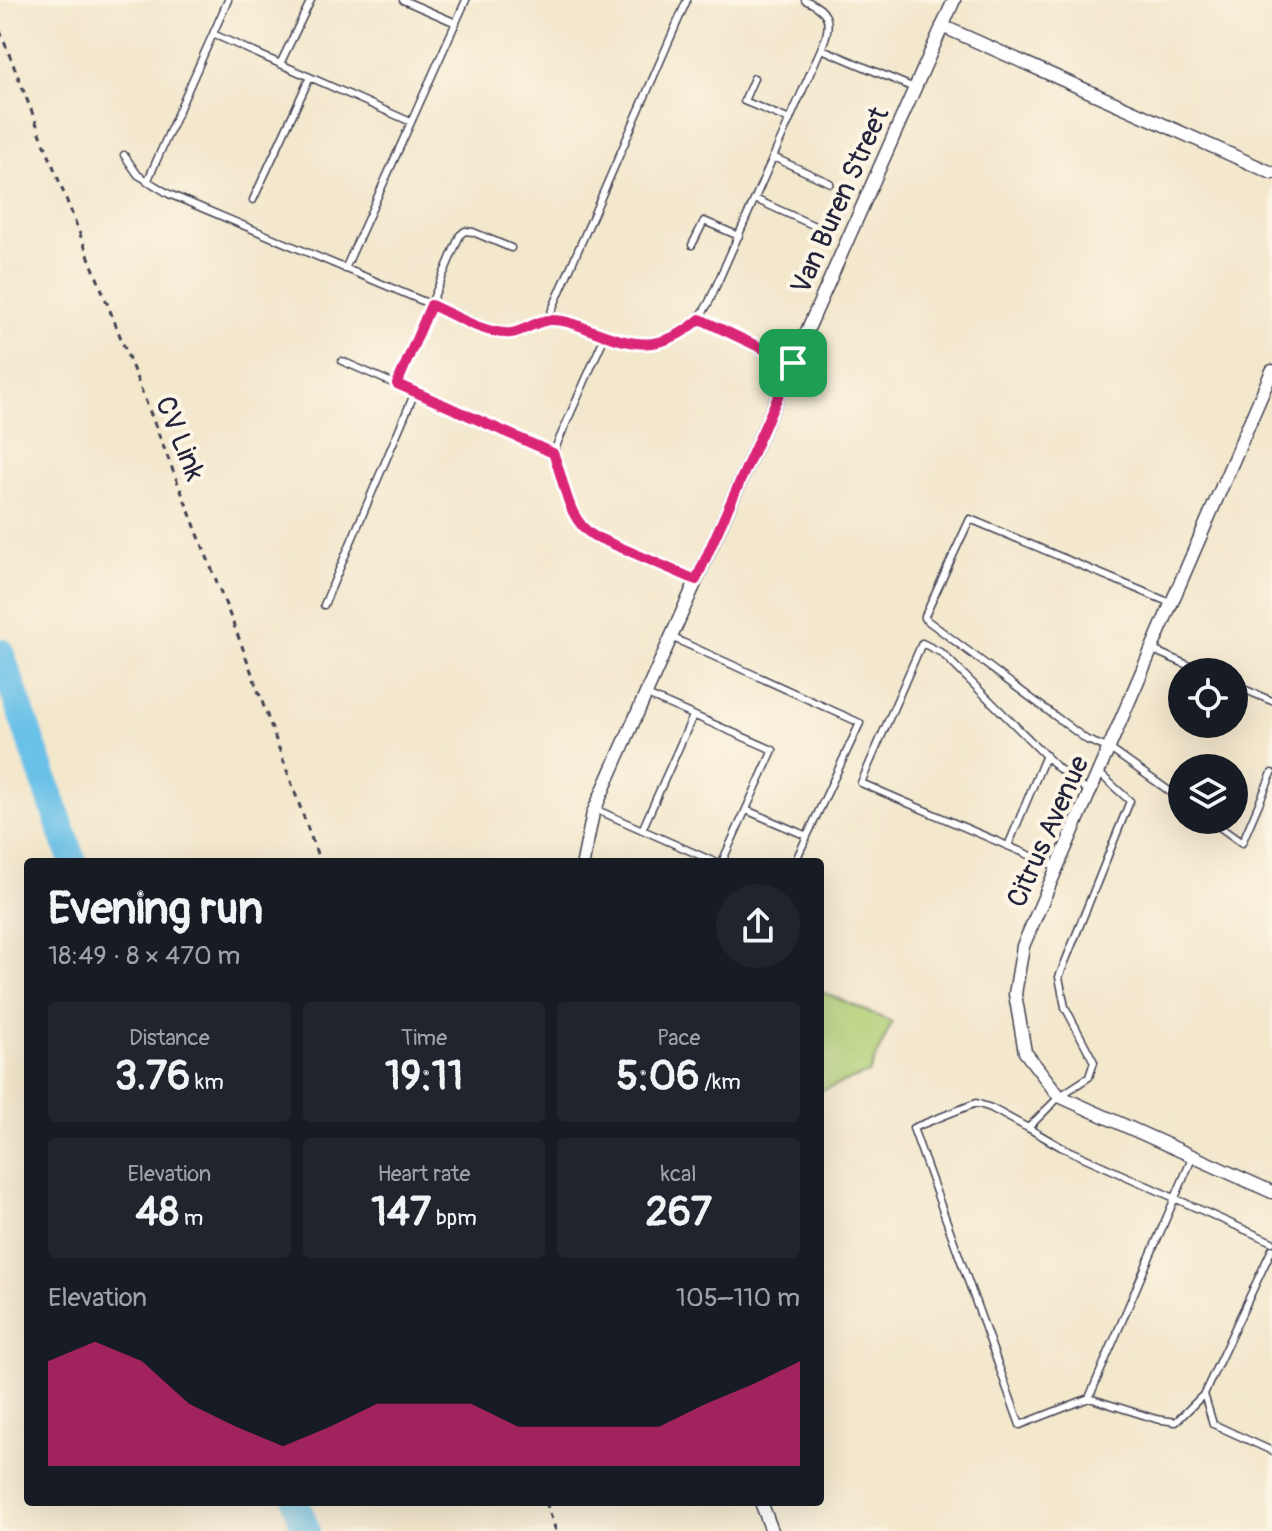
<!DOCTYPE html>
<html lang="en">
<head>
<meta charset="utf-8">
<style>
	:root { --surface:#171b24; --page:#20242c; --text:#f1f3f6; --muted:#9ea1a6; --accent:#db2777 }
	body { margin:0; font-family:Pangolin,sans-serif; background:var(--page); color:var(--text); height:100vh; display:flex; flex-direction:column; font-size:30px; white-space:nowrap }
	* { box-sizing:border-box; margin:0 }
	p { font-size:26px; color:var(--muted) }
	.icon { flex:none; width:44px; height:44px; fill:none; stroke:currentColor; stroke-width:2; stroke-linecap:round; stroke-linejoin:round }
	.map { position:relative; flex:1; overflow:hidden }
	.side { position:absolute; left:24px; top:858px; width:800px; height:648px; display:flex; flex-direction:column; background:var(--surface); border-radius:8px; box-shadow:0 8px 32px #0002 }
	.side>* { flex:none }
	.tools { position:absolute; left:1168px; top:658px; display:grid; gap:16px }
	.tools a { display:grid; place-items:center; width:80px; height:80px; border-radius:50%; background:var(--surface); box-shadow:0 8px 32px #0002; font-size:40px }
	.pin { position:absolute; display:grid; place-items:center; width:68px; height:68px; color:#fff; margin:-34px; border-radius:16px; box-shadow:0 4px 12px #0006 }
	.round { display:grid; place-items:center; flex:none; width:84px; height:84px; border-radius:42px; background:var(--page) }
	.headline { display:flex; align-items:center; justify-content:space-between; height:136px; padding:0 24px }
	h1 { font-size:44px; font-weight:800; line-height:60px }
	.stats { display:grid; grid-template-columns:repeat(3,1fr); gap:12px; height:136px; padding:8px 24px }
	.stats div { display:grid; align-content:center; border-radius:8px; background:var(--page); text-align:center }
	.stats b { font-size:40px; font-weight:800 }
	.stats small { font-size:22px; font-weight:400 }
	.stats p { font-size:22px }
	.chart { height:224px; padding:16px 24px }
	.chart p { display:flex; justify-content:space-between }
	.chart svg { width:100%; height:144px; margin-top:8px; fill:var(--accent); opacity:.7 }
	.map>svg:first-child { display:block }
	.green { fill:#afce75; stroke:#687858; stroke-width:2 }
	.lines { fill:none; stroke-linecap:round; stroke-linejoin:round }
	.river { stroke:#6bc1e8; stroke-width:28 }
	.lane-casing { stroke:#414051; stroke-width:9 }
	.street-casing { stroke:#414051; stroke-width:15 }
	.path { stroke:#414051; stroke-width:3; stroke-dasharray:6 6; stroke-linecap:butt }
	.lane { stroke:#fff; stroke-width:6 }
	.street { stroke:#fff; stroke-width:12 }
	.route-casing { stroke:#fff; stroke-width:16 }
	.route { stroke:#db2777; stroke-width:10 }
	.labels { text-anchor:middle; stroke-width:8; stroke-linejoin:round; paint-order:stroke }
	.street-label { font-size:28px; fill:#22223b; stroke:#fcf5e5 }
</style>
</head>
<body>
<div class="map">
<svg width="1272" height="1531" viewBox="0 0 1272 1531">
	<rect width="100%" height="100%" fill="#fcf5e5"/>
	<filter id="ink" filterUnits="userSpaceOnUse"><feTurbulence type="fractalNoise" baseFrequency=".0125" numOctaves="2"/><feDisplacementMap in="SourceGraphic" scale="16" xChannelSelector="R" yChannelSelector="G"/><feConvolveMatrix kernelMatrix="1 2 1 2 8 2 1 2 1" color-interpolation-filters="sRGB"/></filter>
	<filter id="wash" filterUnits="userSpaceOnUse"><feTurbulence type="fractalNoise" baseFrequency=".006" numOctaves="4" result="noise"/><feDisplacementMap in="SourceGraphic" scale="32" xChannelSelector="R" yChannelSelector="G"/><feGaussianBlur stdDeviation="1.8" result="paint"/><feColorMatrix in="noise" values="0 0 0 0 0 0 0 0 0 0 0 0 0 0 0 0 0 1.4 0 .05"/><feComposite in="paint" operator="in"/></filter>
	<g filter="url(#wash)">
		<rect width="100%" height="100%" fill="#f3e7cc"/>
		<!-- green -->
		<path class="green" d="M820,991L892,1022L869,1073L820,1091Z"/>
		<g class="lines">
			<!-- river -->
			<path class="river" d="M0,652L73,862
				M296,1502L306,1531"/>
		</g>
	</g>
	<g filter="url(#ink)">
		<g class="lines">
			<!-- lane casing -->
			<g class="lane-casing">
				<path id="lane" d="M403,0L456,23
					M213,34L411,122
					M822,49L914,88
					M280,64L311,0
					M754,78L744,101L790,120
					M124,155L138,175L169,194L496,332C510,332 520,331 533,326C538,324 544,320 550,319C564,318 579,326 592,331C639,349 682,354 709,302L824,42C832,20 828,10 805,0
					M773,157L830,183
					M147,182L228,0
					M755,199L815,226
					M253,200L310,77
					M692,245L704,221L739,236
					M345,269L466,0
					M548,319L687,0
					M700,319L793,363
					M342,361L553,453C565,481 566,519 594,536L696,580
					M397,384L460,235L465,231L473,232L511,248
					M553,453L605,336
					M1173,604L970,519L924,618L1087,740L1110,749L1182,800
					M324,605L415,392
					M671,637L860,723L795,862
					M1153,650L1204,672
					M1234,685L1272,701
					M647,695L773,750L722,862
					M1099,773L1130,801L1059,977L1065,1007L1094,1062L1089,1077L1060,1096L1028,1128L991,1108L976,1103L913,1128L1020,1425L1089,1398L1156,1419L1176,1422L1204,1394L1272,1249
					M595,809L715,862
					M746,810L807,836
					M1210,820L1242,843L1272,773
					M642,830L693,716
					M1008,846L1046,755
					M1057,867L861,783L922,643L942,653L1058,768L1090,793
					M1028,1128L1061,1147L1272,1242
					M1204,1394L1213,1424L1272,1451
					M1089,1398L1193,1156"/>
			</g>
			<!-- street casing -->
			<g class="street-casing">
				<path id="street" d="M942,26L1272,173
					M1272,371L1023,946L1015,994L1025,1052L1059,1096L1272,1192
					M583,862L593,813L954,0
					M761,1502L772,1531"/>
			</g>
			<!-- path -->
			<path class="path" d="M0,31L242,646L320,862
				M546,1502L556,1531"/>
			<!-- lane -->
			<use href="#lane" class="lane"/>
			<!-- street -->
			<use href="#street" class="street"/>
		</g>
	</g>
	<g class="lines" filter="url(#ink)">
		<!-- route casing -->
		<g class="route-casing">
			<path id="route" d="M431,305C455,315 485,335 511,333C525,331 539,319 552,320C566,320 580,326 593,331C637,348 663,351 700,319L793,363L696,580L594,536C566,519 565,481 553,453L397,384Z"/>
		</g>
		<!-- route -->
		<use href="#route" class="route"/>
	</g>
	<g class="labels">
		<!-- street labels -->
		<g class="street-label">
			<text transform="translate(839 200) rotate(-66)" y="10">Van Buren Street</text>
			<text transform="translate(181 438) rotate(68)" y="10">CV Link</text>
			<text transform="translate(1047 831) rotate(-66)" y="10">Citrus Avenue</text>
		</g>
	</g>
</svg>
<div class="tools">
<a><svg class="icon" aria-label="locate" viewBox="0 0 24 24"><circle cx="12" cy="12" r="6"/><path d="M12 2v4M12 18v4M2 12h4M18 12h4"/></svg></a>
<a><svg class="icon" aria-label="layers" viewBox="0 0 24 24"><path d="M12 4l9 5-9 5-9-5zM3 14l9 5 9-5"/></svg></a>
</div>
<div class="pin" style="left:793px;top:363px;background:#1e9e55"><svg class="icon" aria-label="arrive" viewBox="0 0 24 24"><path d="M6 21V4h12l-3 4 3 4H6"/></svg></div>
<section class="side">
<div class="headline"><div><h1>Evening run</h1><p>18:49 · 8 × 470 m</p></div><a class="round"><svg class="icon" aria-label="share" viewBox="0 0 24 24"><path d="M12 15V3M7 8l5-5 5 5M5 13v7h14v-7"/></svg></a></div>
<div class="stats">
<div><p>Distance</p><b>3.76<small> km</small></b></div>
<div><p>Time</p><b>19:11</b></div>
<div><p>Pace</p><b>5:06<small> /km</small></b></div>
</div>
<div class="stats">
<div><p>Elevation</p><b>48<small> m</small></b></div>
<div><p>Heart rate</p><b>147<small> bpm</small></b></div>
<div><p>kcal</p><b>267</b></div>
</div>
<div class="chart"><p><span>Elevation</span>105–110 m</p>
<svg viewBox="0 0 160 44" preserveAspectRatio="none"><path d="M0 44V12L10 6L20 12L30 25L40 32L50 38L60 32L70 25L80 25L90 25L100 32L110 32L120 32L130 32L140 25L150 19L160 12V44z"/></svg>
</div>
</section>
</div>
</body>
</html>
